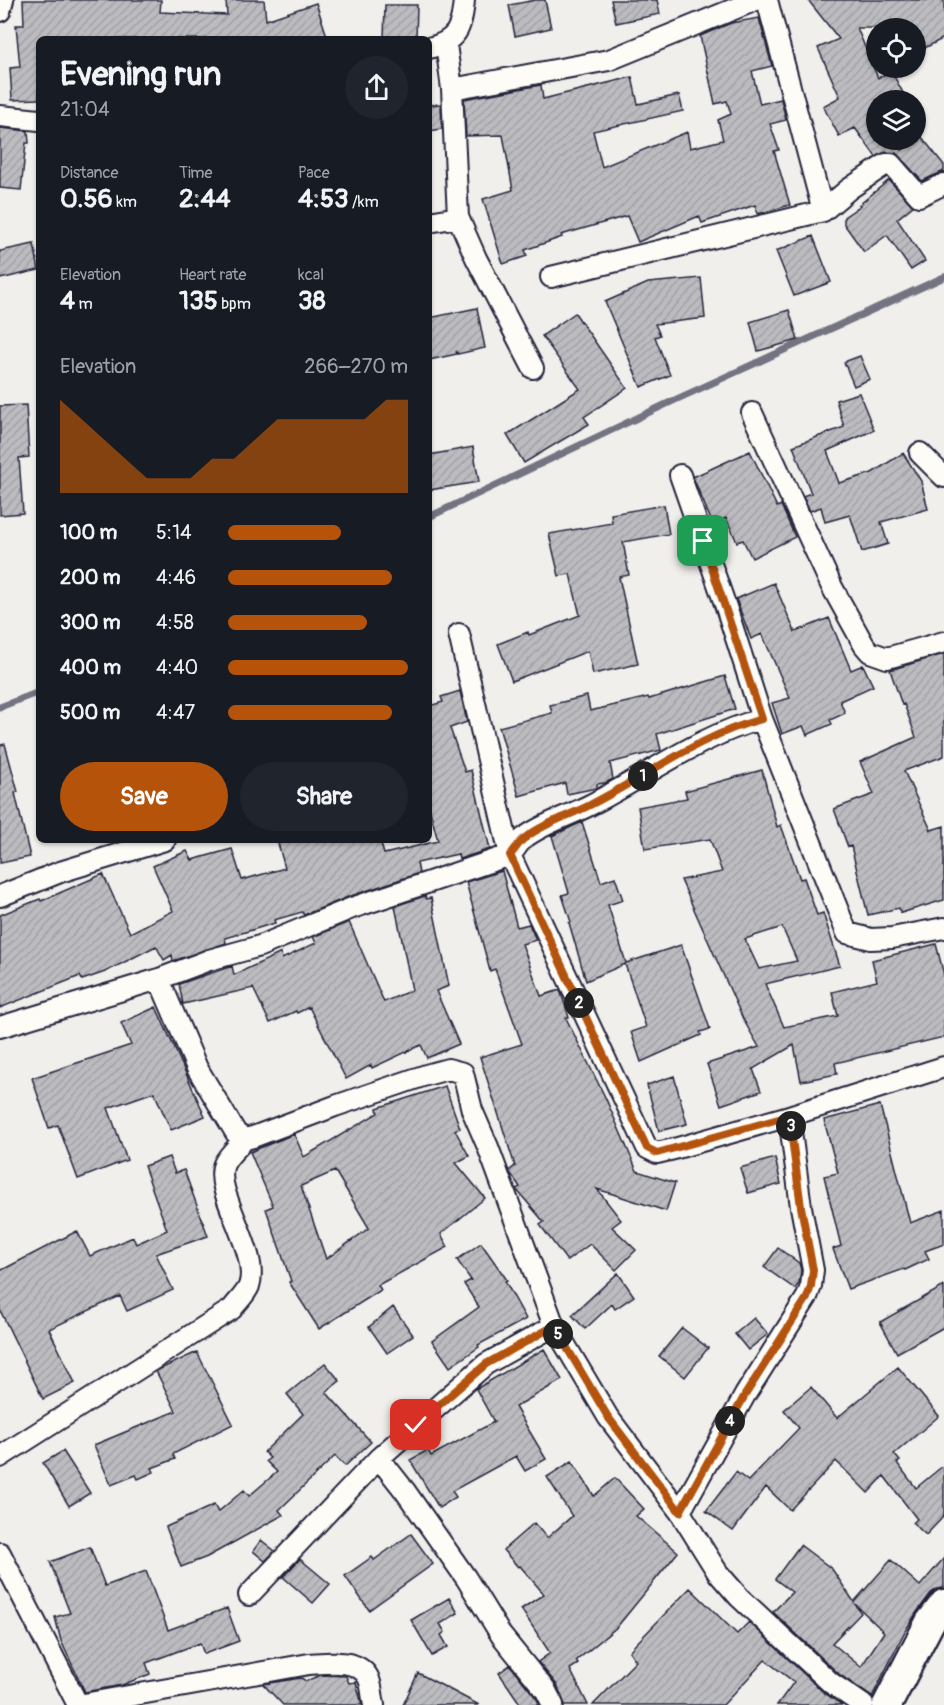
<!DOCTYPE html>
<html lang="en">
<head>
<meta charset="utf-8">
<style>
	:root { --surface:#171b24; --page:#20242c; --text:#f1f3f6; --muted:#9ea1a6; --accent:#b45309 }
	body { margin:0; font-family:Pangolin,sans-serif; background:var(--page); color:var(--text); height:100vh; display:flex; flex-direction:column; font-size:22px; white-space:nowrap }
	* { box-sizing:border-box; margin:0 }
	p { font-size:20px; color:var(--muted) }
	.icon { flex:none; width:33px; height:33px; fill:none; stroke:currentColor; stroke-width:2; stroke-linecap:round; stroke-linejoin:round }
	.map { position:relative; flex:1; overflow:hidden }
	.details { position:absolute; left:36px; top:36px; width:396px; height:807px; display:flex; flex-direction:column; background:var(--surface); border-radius:9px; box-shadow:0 2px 4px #0004 }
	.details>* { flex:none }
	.fabs { position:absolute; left:866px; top:18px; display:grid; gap:12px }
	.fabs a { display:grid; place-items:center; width:60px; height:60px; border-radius:50%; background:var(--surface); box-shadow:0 2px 4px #0004; font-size:30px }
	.pin { position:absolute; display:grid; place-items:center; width:51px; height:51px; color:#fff; margin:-26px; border-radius:12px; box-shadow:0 3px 9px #0006 }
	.km { position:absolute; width:30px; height:30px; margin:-15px; border-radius:50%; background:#222; color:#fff; font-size:16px; line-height:30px; text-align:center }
	.round { display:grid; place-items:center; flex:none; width:63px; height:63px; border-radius:32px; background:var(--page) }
	.summary { display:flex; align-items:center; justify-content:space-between; height:102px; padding:0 24px }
	h1 { font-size:33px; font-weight:800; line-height:45px }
	.metrics { display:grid; grid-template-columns:repeat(3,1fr); gap:9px; height:102px; padding:6px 24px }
	.metrics div { display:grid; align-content:center }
	.metrics b { font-size:26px; font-weight:800 }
	.metrics small { font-size:16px; font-weight:400 }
	.metrics p { font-size:16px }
	.chart { height:168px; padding:12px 24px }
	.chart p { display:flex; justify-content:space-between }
	.chart svg { width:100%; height:108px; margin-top:6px; fill:var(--accent); opacity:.7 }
	.action { display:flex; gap:12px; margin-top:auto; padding:12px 24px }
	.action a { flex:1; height:69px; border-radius:36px; background:var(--accent); color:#fff; font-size:24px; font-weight:800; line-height:69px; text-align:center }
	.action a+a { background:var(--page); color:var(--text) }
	ul { padding:0 24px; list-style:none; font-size:20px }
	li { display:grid; grid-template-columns:96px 72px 1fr; align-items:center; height:45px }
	li i { height:15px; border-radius:8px; background:var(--accent) }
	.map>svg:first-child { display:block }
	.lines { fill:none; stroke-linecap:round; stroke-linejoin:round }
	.stream { stroke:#737381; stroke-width:7 }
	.building { fill:url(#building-hatch); stroke:#22223b; stroke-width:1.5; fill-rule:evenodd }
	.street-casing { stroke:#22223b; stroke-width:24 }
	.secondary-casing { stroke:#22223b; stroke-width:33 }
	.street { stroke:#fdfcf7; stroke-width:20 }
	.secondary { stroke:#fdfcf7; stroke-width:28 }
	.route-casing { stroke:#fff; stroke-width:12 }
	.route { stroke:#b45309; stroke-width:8 }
</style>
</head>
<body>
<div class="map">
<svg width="944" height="1705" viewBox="0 0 944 1705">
	<defs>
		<pattern id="building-hatch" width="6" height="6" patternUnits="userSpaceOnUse" patternTransform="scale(1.5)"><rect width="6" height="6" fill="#bcbcc0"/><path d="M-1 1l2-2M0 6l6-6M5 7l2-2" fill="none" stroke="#a1a1a6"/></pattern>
	</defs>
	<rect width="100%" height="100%" fill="#f0efec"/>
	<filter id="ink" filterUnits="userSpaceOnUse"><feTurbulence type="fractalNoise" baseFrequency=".0167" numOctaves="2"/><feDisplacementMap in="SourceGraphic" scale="12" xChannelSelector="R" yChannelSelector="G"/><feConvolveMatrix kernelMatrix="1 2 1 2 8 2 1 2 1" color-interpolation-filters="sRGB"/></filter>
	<g filter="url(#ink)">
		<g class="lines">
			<!-- stream -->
			<path class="stream" d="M429,517L677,399L944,277
				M0,707L39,692"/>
		</g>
		<!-- building -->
		<path class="building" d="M23,0H161L160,12L227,15L226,0H264L266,20L316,3L328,39H39V99L12,100L10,68L20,67L16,25H24Z
			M536,0H545L551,28L515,36L509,5Z
			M611,0H657L660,14L616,23Z
			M808,0H944V38L915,53V28H857L878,78L891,71L907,100H876V140H895L902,150L921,136L944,165V171L922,181L896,153L886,152L876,157L855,128L839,136L823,106L840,97L818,48L839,39Z
			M385,5H417L416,39H384Z
			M759,18L772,66L752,71L760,104L781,99L786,120L770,124L779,150L774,151L790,205L758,214L755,205L702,223L699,216L638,242L627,216L561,235L562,237L525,250L527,256L503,264L483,199L513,190L503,135L466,136L464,99L541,85L543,99L632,77L638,104L679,95L683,111L593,131L602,167L687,132L690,148L723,140L718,120L731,114L727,101L715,104L700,36L731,23Z
			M441,104L442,129L429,131V105Z
			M0,128L28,131L29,143H26L21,190L0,188Z
			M889,180L913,206L897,219L925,261L911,270L887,235L864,252L844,224V217L860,206L859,205Z
			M813,236L831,282L794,296L776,251Z
			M34,244L39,270L0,279V251Z
			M701,278L705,318L655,324L660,335L655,337L670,375L641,387L605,302L648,283Z
			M477,308L485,348L458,354L456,351L457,354L429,360V318Z
			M789,310L798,340L758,351L750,322Z
			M575,313L627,388L584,417L589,424L524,463L507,435L580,389L542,336Z
			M860,356L870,379L854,386L844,362Z
			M859,393L874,430L827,451L839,483L872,473L903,453L921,481L928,509L881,522L888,544L862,552L850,515L825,522L821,507L810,511L803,496L811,493L793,446L844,427L836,400Z
			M26,405L29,457L19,458L23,513L0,515V406Z
			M473,447L479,482L429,490V455Z
			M750,451L777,507L781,505L795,537L752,558L743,540L737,542L726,518L713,525L693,477Z
			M664,505L669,534L623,542L629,575L619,577L638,664L593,674L588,651L512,681L498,644L528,632L529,635L580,615L570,574L559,576L549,534L612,523L611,514Z
			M774,583L795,632L829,618L851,670L863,665L873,686L840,701L845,713L830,720L832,724L807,735L803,726L782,734L772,703L790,698L762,634L751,639L736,599Z
			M944,654V756L904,771L931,830L944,826V900L901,913L899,908L868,915L851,846L848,847L834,809L874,794L860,762L916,737L904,704L902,705L890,670Z
			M725,676L735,709L657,734L661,750L610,763L613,779L605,783L597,784V788L567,794L565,783L519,796L499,727L552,713L550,705L587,696L590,711L648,697L649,699Z
			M460,691L467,722L450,728L465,772L471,770L490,849L459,859L458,854L417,863L419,873L348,897L304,915L302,912L274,920L275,923L225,938L226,943L173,961L172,955L164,960L156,946L105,972L82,980L80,976L0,1008V915L40,899L41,901L103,874L130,933L173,911L153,866L187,851L192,860L232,849L242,880L285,868L277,840H380L384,854L438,841L429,807V706L443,702L441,697Z
			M5,744L18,792L15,793L30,857L0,863V745Z
			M762,770L777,827L781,825L800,879L804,878L817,915L823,913L840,966L765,984L784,1027L838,1016L832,992L877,981L872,960L936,944L944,975V1037L835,1063L837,1074L801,1081L794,1045L753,1069L761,1091L721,1105L707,1064L759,1047L743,1019L681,880L722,872L710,839L645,849L638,807L687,798L685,791ZM782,927L797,961L759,969L745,939Z
			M582,822L601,882L615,877L623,900L608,905L626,963L681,945L710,1029L700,1032L701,1035L641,1062L631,1032L646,1027L625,964L586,981L569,923L571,922L562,895L569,893L552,836Z
			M502,871L517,927L529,924L536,940L522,944L541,996L560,990L569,1017L566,1018L606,1099L637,1171L675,1183L666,1211L597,1189L621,1220L612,1227L636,1250L616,1270L590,1244L567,1261L540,1225L544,1222L516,1189L520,1187L509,1171L515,1166L480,1057L522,1044L495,969L490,971L466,882Z
			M425,896L426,899L431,898L449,986L436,991L459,1044L427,1058L421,1045L372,1068L371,1065L346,1079L309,1007L297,1013L296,1011L270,1023L253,988L183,1004L179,984L232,966L234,975L281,953L282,959L316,943L313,937L349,922L384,1002L412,990L395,906Z
			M156,1007L205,1116L171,1130L154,1092L108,1108L127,1160L78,1179L58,1125L49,1128L32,1078L131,1045L121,1023Z
			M674,1076L687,1124L659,1131L647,1085Z
			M445,1086L460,1128L455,1130L469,1156L456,1163L485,1198L441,1234L448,1247L378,1285L381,1290L319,1329L289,1282L291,1281L266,1209L273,1206L250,1152L294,1134L304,1157L378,1113L377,1108ZM335,1171L369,1228L326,1259L301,1186Z
			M880,1105L910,1223L944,1210V1244L925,1251L929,1259L905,1270L904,1269L848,1289L833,1249L841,1246L824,1176L838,1173L824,1120Z
			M169,1157L175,1173L184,1170L208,1236L156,1254L173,1290L127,1311L120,1296L49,1329L75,1383L43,1399L0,1310V1271L77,1231L90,1256L133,1237L136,1244L167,1230L144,1166Z
			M775,1158L781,1184L748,1193L740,1168Z
			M481,1243L507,1280L505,1281L526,1319L478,1345L479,1347L450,1367L432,1341L479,1307L464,1284L471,1280L457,1260Z
			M778,1248L799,1263L801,1270L799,1283L795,1289L764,1267Z
			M618,1273L634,1296L615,1309L612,1304L585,1329L572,1315Z
			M944,1286V1327L897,1353L880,1322Z
			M393,1307L413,1335L387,1353L369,1327Z
			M754,1318L768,1334L748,1350L735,1334Z
			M682,1328L708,1348L685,1377L659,1356Z
			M544,1349L562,1380L515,1407L546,1459L525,1471L516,1456L452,1491L456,1497L439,1508L410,1460L428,1450L431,1456L494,1422L476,1389Z
			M197,1352L233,1424L173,1454L175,1459L152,1468L154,1472L138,1479L136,1475L111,1485L94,1445L176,1411L156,1371Z
			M325,1363L340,1381L326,1392L371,1442L345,1466L335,1456L279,1510L283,1515L207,1557L181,1567L166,1527L214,1505L218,1512L244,1490L249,1496L277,1472L266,1461L270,1458L264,1452L303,1414L287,1394Z
			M898,1367L939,1416L894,1454L900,1461L897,1463L916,1488L944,1465V1516L926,1535L913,1523L917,1519L884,1476L868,1493L836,1461L790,1510L766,1487L733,1531L706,1511L736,1472L748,1481L799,1428L784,1410L811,1387L837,1418Z
			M63,1451L90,1493L69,1506L43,1463Z
			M572,1461L594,1496L615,1478L644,1509L636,1516L678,1552L617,1627L576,1661L578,1664L570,1669L588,1705H565L557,1685L538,1662L550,1653L521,1609L544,1594L520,1566L518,1567L503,1550L534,1523L547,1538L572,1516L547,1477Z
			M411,1534L433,1564L369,1610L345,1576L372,1557L374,1560Z
			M261,1540L275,1551L265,1561L253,1551Z
			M800,1545L832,1569L854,1602L891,1560L920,1586L944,1558V1588L937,1589L931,1593L917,1612L905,1631L872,1697L839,1674L773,1612L792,1592L775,1579ZM855,1604L884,1632L861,1667L832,1643L861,1613Z
			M90,1547L105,1586L146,1571L168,1630L227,1608L239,1641L204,1654L200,1643L146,1663L150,1674L122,1685L85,1692L61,1641L55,1617L70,1613L50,1562Z
			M300,1559L330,1584L313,1603L283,1577Z
			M690,1588L737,1634L749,1622L823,1692L842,1705H777L794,1682L765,1660L723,1705H593L636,1661L629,1651Z
			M449,1598L458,1613L440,1624L445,1632L441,1635L448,1647L432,1656L411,1620Z
			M510,1665L536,1698L540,1705H521L499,1673Z
			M418,1673L441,1685L479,1705H403Z
			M321,1675L346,1676L349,1683L356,1682L362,1705H283L263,1684L301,1678L306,1681Z"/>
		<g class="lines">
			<!-- street casing -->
			<g class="street-casing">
				<path id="street" d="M767,0L823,211
					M0,11L3,0
					M446,44L452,89L458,217L476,258L533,368
					M429,48C457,41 462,28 464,0
					M452,89L609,60L756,0
					M0,116L39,120
					M429,222L458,217
					M551,277L823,211L849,189L886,164H891L919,196L944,184
					M752,413L832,587L864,645L870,652L887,658L944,642
					M920,453L944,477
					M680,475L726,607L762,719L847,933L871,939L892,938L944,928
					M459,634L510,855L647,1148L657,1153L674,1149L789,1116L944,1067
					M0,896L60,872L165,840
					M159,979L197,1068L236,1133L245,1139L253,1137L335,1106L426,1075L448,1069L463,1073L472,1110L488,1147L554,1326L608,1417L680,1512L718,1573L739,1597L831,1683L863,1705
					M0,1027L159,979L209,960L260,946L352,908L510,855C515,850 519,842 524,838C544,823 569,816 590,805C647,776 700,735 762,719
					M0,1457L232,1309C237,1302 246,1294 249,1286C261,1252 212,1192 224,1164C228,1155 239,1146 245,1139
					M379,1458L405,1491L466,1578L501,1635L546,1691L553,1705
					M680,1512L745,1395L807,1297L811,1286L813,1270L801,1207L789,1116
					M0,1553L78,1705L309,1664C327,1663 357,1658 368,1677C372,1684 372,1697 374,1705
					M249,1595L379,1458L454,1392L486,1364L554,1326"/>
			</g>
			<!-- secondary casing -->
			<g class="secondary-casing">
				<path id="secondary" d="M887,1705L930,1622L944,1604"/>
			</g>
			<!-- street -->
			<use href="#street" class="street"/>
			<!-- secondary -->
			<use href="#secondary" class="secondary"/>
		</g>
	</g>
	<g class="lines" filter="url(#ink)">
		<!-- route casing -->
		<g class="route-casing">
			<path id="route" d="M416,1425L486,1364L554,1326L608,1417L680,1512L745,1395L807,1298L811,1286L813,1270L801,1207L789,1116L657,1153L647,1148L510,855C515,850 519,842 525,838C544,823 569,816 590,805C647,776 700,735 762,719L703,541"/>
		</g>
		<!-- route -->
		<use href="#route" class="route"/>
	</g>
</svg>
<div class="fabs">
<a><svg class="icon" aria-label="locate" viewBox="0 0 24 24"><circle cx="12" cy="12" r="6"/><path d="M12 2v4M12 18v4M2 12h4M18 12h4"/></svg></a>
<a><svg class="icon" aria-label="layers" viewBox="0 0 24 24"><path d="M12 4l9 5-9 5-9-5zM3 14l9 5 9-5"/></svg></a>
</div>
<div class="pin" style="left:703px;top:541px;background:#1e9e55"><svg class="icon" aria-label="arrive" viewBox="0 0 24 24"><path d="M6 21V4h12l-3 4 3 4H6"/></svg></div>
<div class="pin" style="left:416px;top:1425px;background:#d93025"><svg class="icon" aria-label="check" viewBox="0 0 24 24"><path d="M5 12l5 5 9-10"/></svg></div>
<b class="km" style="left:643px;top:776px">1</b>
<b class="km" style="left:579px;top:1003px">2</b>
<b class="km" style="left:791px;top:1126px">3</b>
<b class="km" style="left:730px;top:1421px">4</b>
<b class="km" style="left:558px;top:1334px">5</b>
<section class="details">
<div class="summary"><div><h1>Evening run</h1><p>21:04</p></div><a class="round"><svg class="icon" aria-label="share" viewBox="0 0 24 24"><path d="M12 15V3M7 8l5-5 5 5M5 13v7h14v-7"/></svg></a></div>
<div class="metrics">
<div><p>Distance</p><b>0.56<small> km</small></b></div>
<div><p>Time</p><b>2:44</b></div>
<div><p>Pace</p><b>4:53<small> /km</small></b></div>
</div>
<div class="metrics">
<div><p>Elevation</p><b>4<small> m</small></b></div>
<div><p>Heart rate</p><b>135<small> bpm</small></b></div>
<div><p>kcal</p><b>38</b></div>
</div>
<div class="chart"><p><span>Elevation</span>266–270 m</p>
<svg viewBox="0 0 160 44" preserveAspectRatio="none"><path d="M0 44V6L10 14L20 22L30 30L40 38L50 38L60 38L70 30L80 30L90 22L100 14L110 14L120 14L130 14L140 14L150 6L160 6V44z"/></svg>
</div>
<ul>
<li><b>100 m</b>5:14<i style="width:63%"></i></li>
<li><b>200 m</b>4:46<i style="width:91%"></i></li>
<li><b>300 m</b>4:58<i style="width:77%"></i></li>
<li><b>400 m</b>4:40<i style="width:100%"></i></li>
<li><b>500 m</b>4:47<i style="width:91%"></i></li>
</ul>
<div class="action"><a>Save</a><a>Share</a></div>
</section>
</div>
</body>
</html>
